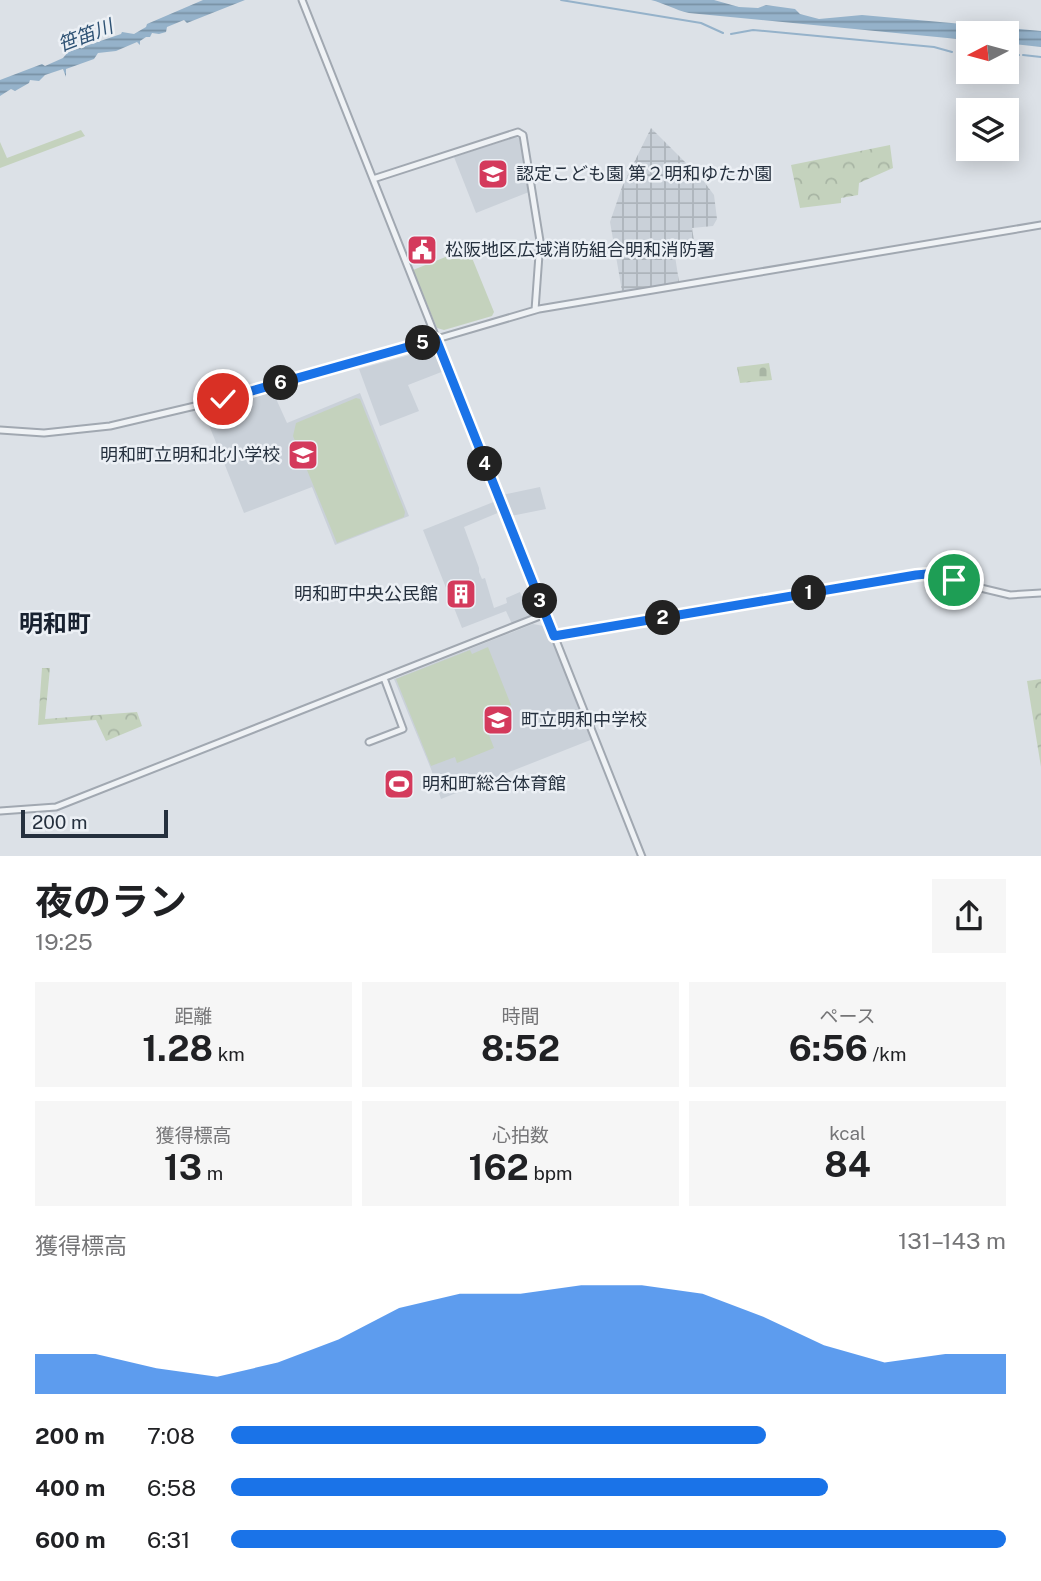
<!DOCTYPE html>
<html lang="ja">
<head>
<meta charset="utf-8">
<style>
	:root { --surface:#fff; --page:#f6f6f6; --text:#202124; --muted:#757577; --accent:#1a73e8 }
	body { margin:0; font-family:"Public Sans","Noto Sans JP",sans-serif; background:var(--page); color:var(--text); height:100vh; display:flex; flex-direction:column; font-size:26px; white-space:nowrap }
	* { box-sizing:border-box; margin:0 }
	p { font-size:23px; color:var(--muted) }
	.icon { flex:none; width:38px; height:38px; fill:none; stroke:currentColor; stroke-width:2; stroke-linecap:round; stroke-linejoin:round }
	.map { position:relative; height:856px; overflow:hidden }
	.details { display:flex; flex-direction:column; background:var(--surface); flex:1 }
	.details>* { flex:none }
	.needle { width:46px; rotate:264deg }
	.buttons { position:absolute; left:956px; top:21px; display:grid; gap:14px }
	.buttons a { display:grid; place-items:center; width:63px; height:63px; border-radius:0px; background:var(--surface); box-shadow:0 4px 18px #0003; font-size:35px }
	.scale { position:absolute; left:21px; bottom:18px; width:147px; box-sizing:border-box; padding-left:7px; border:4px solid #25303e; border-top:0; font-size:19px; line-height:24px; white-space:nowrap; color:#25303e; -webkit-text-stroke:5px #ecf0f5; paint-order:stroke }
	.pin { position:absolute; display:grid; place-items:center; width:60px; height:60px; color:#fff; margin:-30px; border:4px solid #fff; border-radius:50%; box-shadow:0 2px 7px #0007 }
	.km { position:absolute; width:35px; height:35px; margin:-18px; border-radius:50%; background:#222; color:#fff; font-size:19px; line-height:35px; text-align:center }
	.round { display:grid; place-items:center; flex:none; width:74px; height:74px; border-radius:0px; background:var(--page) }
	.head { display:flex; align-items:center; justify-content:space-between; height:119px; padding:0 35px }
	h1 { font-size:38px; font-weight:700; line-height:52px }
	.metrics { display:grid; grid-template-columns:repeat(3,1fr); gap:10px; height:119px; padding:7px 35px }
	.metrics div { display:grid; align-content:center; border-radius:0px; background:var(--page); text-align:center }
	.metrics b { font-size:35px; font-weight:700 }
	.metrics small { font-size:19px; font-weight:400 }
	.metrics p { font-size:19px }
	.chart { height:196px; padding:14px 35px }
	.chart p { display:flex; justify-content:space-between }
	.chart svg { width:100%; height:126px; margin-top:7px; fill:var(--accent); opacity:.7 }
	ul { padding:0 35px; list-style:none; font-size:23px }
	li { display:grid; grid-template-columns:112px 84px 1fr; align-items:center; height:52px }
	li i { height:18px; border-radius:9px; background:var(--accent) }
	.map>svg:first-child { display:block }
	.built { fill:#cad1d9 }
	.industrial { fill:url(#industrial-grid) }
	.grass { fill:#c4d2bd }
	.forest { fill:url(#forest-crowns) }
	.cemetery { fill:url(#cemetery-stones) }
	.water { fill:url(#water-rules) }
	.lines { fill:none; stroke-linecap:round; stroke-linejoin:round }
	.stream { stroke:#95b2ca; stroke-width:2 }
	.tertiary-casing { stroke:#a1a8b1; stroke-width:9 }
	.tertiary { stroke:#eff2f5; stroke-width:5 }
	.route-casing { stroke:#fff; stroke-width:14 }
	.route { stroke:#1a73e8; stroke-width:9 }
	.labels { text-anchor:middle; stroke-width:5; stroke-linejoin:round; paint-order:stroke }
	.poi-label { font-size:18px; fill:#25303e; stroke:#ecf0f5; text-anchor:start }
	.water-label { font-size:19px; font-style:italic; fill:#2e5274; stroke:#ecf0f5 }
	.district-label { font-size:24px; font-weight:bold; fill:#18212f; stroke:#ecf0f5 }
</style>
</head>
<body>
<div class="map">
<svg width="1041" height="857" viewBox="0 0 1041 857">
	<defs>
		<pattern id="industrial-grid" width="8" height="8" patternUnits="userSpaceOnUse" patternTransform="scale(1.75)"><rect width="8" height="8" fill="#cad1d9"/><path d="M0 4h8M4 0v8" fill="none" stroke="#adb4bb"/></pattern>
		<pattern id="forest-crowns" width="20" height="18" patternUnits="userSpaceOnUse" patternTransform="scale(1.75)"><rect width="20" height="18" fill="#c4d2bd"/><path d="M2 6a3 3 0 1 1 6 0M12 15a3 3 0 1 1 6 0" fill="none" stroke="#a8b5a4"/></pattern>
		<pattern id="cemetery-stones" width="16" height="16" patternUnits="userSpaceOnUse" patternTransform="scale(1.75)"><rect width="16" height="16" fill="#c4d2bd"/><path d="M2 7V4a2 2 0 0 1 4 0v3zM10 15v-3a2 2 0 0 1 4 0v3z" fill="#a8b5a4"/></pattern>
		<pattern id="water-rules" width="6" height="5" patternUnits="userSpaceOnUse" patternTransform="scale(1.75)"><rect width="6" height="5" fill="#95b2ca"/><path d="M0 2.5h6" fill="none" stroke="#7991a5"/></pattern>
	</defs>
	<rect width="100%" height="100%" fill="#dce1e7"/>
	<!-- built -->
	<path class="built" d="M516,137L519,138L529,192L476,213L454,157Z
		M428,350L434,354L437,352L444,371L408,385L419,411L380,426L359,369Z
		M273,392L287,423L360,393L409,516L335,545L312,487L244,513L205,415L212,410Z
		M540,487L546,509L511,516L502,495Z
		M496,501L500,512L464,527L479,568V572L482,579L485,578L494,608L507,603L506,598L520,592L526,607L532,605L535,615L512,624L506,611L462,628L423,530Z
		M533,624L544,626L552,644H554L593,739L441,799L431,769L394,679Z"/>
	<!-- industrial -->
	<path class="industrial" d="M651,128L702,179L714,195L717,219L713,226L692,228L696,253L675,256L679,282L622,291L610,222L622,187Z"/>
	<!-- grass -->
	<path class="grass" d="M81,130L85,136L0,168V142L7,158Z
		M468,248L494,312L492,316L444,330L437,328L413,270Z
		M356,398L360,399L405,512L404,517L337,543L293,436L296,423Z
		M488,647L511,705L482,717L494,748L457,763L455,757L431,766L396,679L470,650L472,654Z"/>
	<!-- forest -->
	<path class="forest" d="M890,145L893,168L859,183L858,195L841,198V203L800,208L791,165Z
		M42,668H50L45,719L137,712L142,726L106,741L96,720L38,725Z
		M1041,679V767L1027,681Z"/>
	<!-- cemetery -->
	<path class="cemetery" d="M769,363L772,380L740,383L737,367Z"/>
	<!-- water -->
	<path class="water" d="M203,0H245L187,23L184,20L167,27L166,32L159,34L152,33L150,37H146L140,41V45L137,42L116,51L98,53L94,59L66,69V77L63,69L45,75L39,81L30,80L29,83L15,91L11,89L0,96V80L42,64L45,66L63,58L68,52L121,34L122,32L134,34L146,27L147,24Z
		M651,0H714L739,7L758,8L766,5L795,9L800,14L819,19L862,15L1041,31V47L1006,43V33H968V40L689,13C675,10 664,3 651,0Z"/>
	<g class="lines">
		<!-- stream -->
		<path class="stream" d="M561,0L701,23L723,33
			M731,34L753,30L934,47L952,52
			M959,53L968,52
			M1006,53L1019,55
			M1023,55L1041,57"/>
		<!-- tertiary casing -->
		<g class="tertiary-casing">
			<path id="tertiary" d="M302,0L642,857
				M373,179L518,132L523,135L540,241L535,310
				M0,430L44,433L110,426L195,406L355,363L539,309L1041,225
				M554,636L922,574L1010,595L1041,593
				M369,742L403,729L384,678
				M0,811L56,807L545,614"/>
		</g>
		<!-- tertiary -->
		<use href="#tertiary" class="tertiary"/>
	</g>
	<g class="lines">
		<!-- route casing -->
		<g class="route-casing">
			<path id="route" d="M223,399L436,339L554,636L916,575L927,574L954,580"/>
		</g>
		<!-- route -->
		<use href="#route" class="route"/>
	</g>
	<!-- icons -->
	<defs>
		<g id="school-square" transform="scale(1.575)"><rect x="-9" y="-9" width="18" height="18" rx="4" fill="#d43a5c" stroke="#ecf0f5"/><path d="M0-5L7-2L0 1L-7-2ZM-4 1L0 2.5L4 1V4Q0 6-4 4Z" fill="#fff"/></g>
		<g id="civic-square" transform="scale(1.575)"><rect x="-9" y="-9" width="18" height="18" rx="4" fill="#d43a5c" stroke="#ecf0f5"/><path d="M-.6-6.5H3V-4.5H.6V-3L4-1V1h2V6H-6V1h2V-1L-.6-3ZM-1.2 2.5V6h2.4V2.5Z" fill="#fff"/></g>
		<g id="building-square" transform="scale(1.575)"><rect x="-9" y="-9" width="18" height="18" rx="4" fill="#d43a5c" stroke="#ecf0f5"/><path d="M-4-6H4V6H1V3H-1V6H-4ZM-2.5-4.3h1.7v1.8h-1.7ZM.8-4.3h1.7v1.8H.8ZM-2.5-1h1.7V.8h-1.7ZM.8-1h1.7V.8H.8Z" fill="#fff"/></g>
		<g id="stadium-square" transform="scale(1.575)"><rect x="-9" y="-9" width="18" height="18" rx="4" fill="#d43a5c" stroke="#ecf0f5"/><path d="M0-5a6.5 5 0 1 0 0 10a6.5 5 0 1 0 0-10ZM-3.5-1.8h7v3.6h-7Z" fill="#fff"/></g>
	</defs>
	<g fill-rule="evenodd">
		<use href="#school-square" x="493" y="174"/>
		<use href="#civic-square" x="422" y="250"/>
		<use href="#school-square" x="303" y="455"/>
		<use href="#building-square" x="461" y="594"/>
		<use href="#school-square" x="498" y="720"/>
		<use href="#stadium-square" x="399" y="784"/>
	</g>
	<g class="labels">
		<!-- poi labels -->
		<g class="poi-label">
			<text x="516" y="180">認定こども園 第２明和ゆたか園</text>
			<text x="445" y="256">松阪地区広域消防組合明和消防署</text>
			<text x="280" y="461" text-anchor="end">明和町立明和北小学校</text>
			<text x="438" y="600" text-anchor="end">明和町中央公民館</text>
			<text x="521" y="726">町立明和中学校</text>
			<text x="422" y="790">明和町総合体育館</text>
		</g>
		<!-- water labels -->
		<g class="water-label">
			<text transform="translate(85 35) rotate(-21)" y="7">笹笛川</text>
		</g>
		<!-- district labels -->
		<g class="district-label">
			<text x="55" y="632">明和町</text>
		</g>
	</g>
</svg>
<div class="buttons">
<a><svg class="needle" viewBox="-14 -14 28 28"><path d="M0-13l5 13h-10z" fill="#e53935"/><path d="M0 13l5-13h-10z" fill="#757577"/></svg></a>
<a><svg class="icon" aria-label="layers" viewBox="0 0 24 24"><path d="M12 4l9 5-9 5-9-5zM3 14l9 5 9-5"/></svg></a>
</div>
<div class="scale">200 m</div>
<div class="pin" style="left:954px;top:580px;background:#1e9e55"><svg class="icon" aria-label="arrive" viewBox="0 0 24 24"><path d="M6 21V4h12l-3 4 3 4H6"/></svg></div>
<div class="pin" style="left:223px;top:399px;background:#d93025"><svg class="icon" aria-label="check" viewBox="0 0 24 24"><path d="M5 12l5 5 9-10"/></svg></div>
<b class="km" style="left:809px;top:593px">1</b>
<b class="km" style="left:663px;top:618px">2</b>
<b class="km" style="left:540px;top:601px">3</b>
<b class="km" style="left:485px;top:464px">4</b>
<b class="km" style="left:423px;top:343px">5</b>
<b class="km" style="left:281px;top:383px">6</b>
</div>
<section class="details">
<div class="head"><div><h1>夜のラン</h1><p>19:25</p></div><a class="round"><svg class="icon" aria-label="share" viewBox="0 0 24 24"><path d="M12 15V3M7 8l5-5 5 5M5 13v7h14v-7"/></svg></a></div>
<div class="metrics">
<div><p>距離</p><b>1.28<small> km</small></b></div>
<div><p>時間</p><b>8:52</b></div>
<div><p>ペース</p><b>6:56<small> /km</small></b></div>
</div>
<div class="metrics">
<div><p>獲得標高</p><b>13<small> m</small></b></div>
<div><p>心拍数</p><b>162<small> bpm</small></b></div>
<div><p>kcal</p><b>84</b></div>
</div>
<div class="chart"><p><span>獲得標高</span>131–143 m</p>
<svg viewBox="0 0 160 44" preserveAspectRatio="none"><path d="M0 44V30L10 30L20 35L30 38L40 33L50 25L60 14L70 9L80 9L90 6L100 6L110 9L120 17L130 27L140 33L150 30L160 30V44z"/></svg>
</div>
<ul>
<li><b>200 m</b>7:08<i style="width:69%"></i></li>
<li><b>400 m</b>6:58<i style="width:77%"></i></li>
<li><b>600 m</b>6:31<i style="width:100%"></i></li>
</ul>
</section>
</body>
</html>
